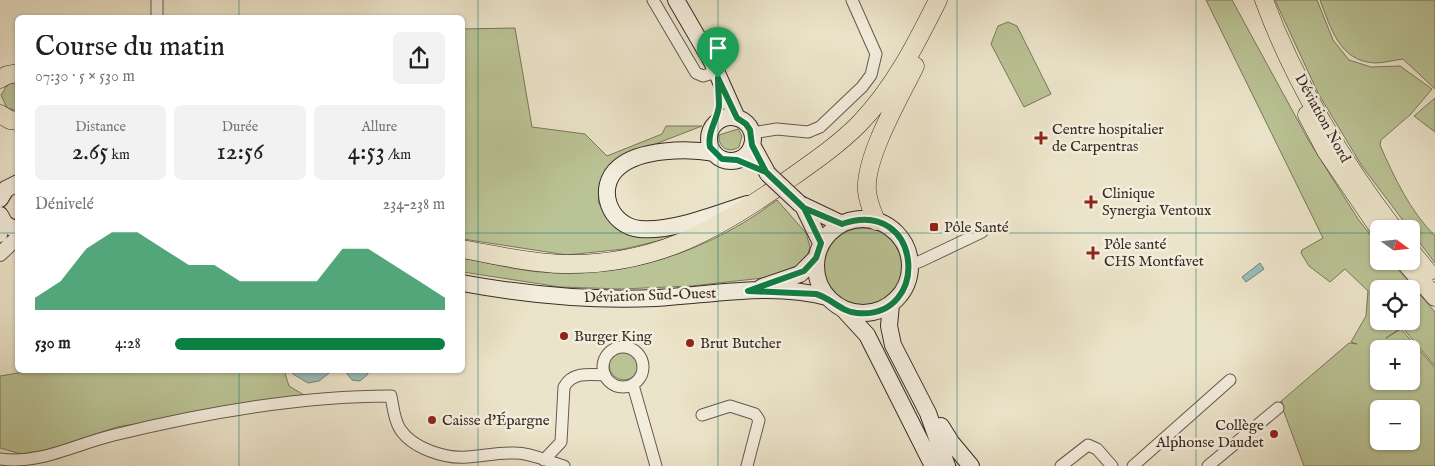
<!DOCTYPE html>
<html lang="fr">
<head>
<meta charset="utf-8">
<style>
	:root { --surface:#fff; --page:#f2f2f2; --text:#202124; --muted:#757577; --accent:#0b8043 }
	body { margin:0; font-family:"IM FELL English",serif; background:var(--page); color:var(--text); height:100vh; display:flex; flex-direction:column; font-size:19px; white-space:nowrap }
	* { box-sizing:border-box; margin:0 }
	p { font-size:16px; color:var(--muted) }
	.icon { flex:none; width:28px; height:28px; fill:none; stroke:currentColor; stroke-width:2; stroke-linecap:round; stroke-linejoin:round }
	.map { position:relative; flex:1; overflow:hidden }
	.drawer { position:absolute; left:15px; top:15px; width:450px; height:358px; display:flex; flex-direction:column; background:var(--surface); border-radius:8px; box-shadow:0 1px 4px #0004 }
	.drawer>* { flex:none }
	.needle { width:32px; rotate:105deg }
	.controls { position:absolute; left:1370px; top:220px; display:grid; gap:10px }
	.controls a { display:grid; place-items:center; width:50px; height:50px; border-radius:8px; background:var(--surface); box-shadow:0 1px 4px #0004; font-size:25px }
	.pin { position:absolute; display:grid; place-items:center; width:42px; height:42px; color:#fff; margin:-51px -21px; border-radius:50% 50% 50% 0; rotate:-45deg; box-shadow:0 0 5px #0007 }
	.pin .icon { rotate:45deg }
	.round { display:grid; place-items:center; flex:none; width:52px; height:52px; border-radius:8px; background:var(--page) }
	.summary { display:flex; align-items:center; justify-content:space-between; height:85px; padding:0 20px }
	h1 { font-size:28px; font-weight:600; line-height:38px }
	.figures { display:grid; grid-template-columns:repeat(3,1fr); gap:8px; height:85px; padding:5px 20px }
	.figures div { display:grid; align-content:center; border-radius:8px; background:var(--page); text-align:center }
	.figures b { font-size:25px; font-weight:600 }
	.figures small { font-size:14px; font-weight:400 }
	.figures p { font-size:14px }
	.chart { height:140px; padding:10px 20px }
	.chart p { display:flex; justify-content:space-between }
	.chart svg { width:100%; height:90px; margin-top:5px; fill:var(--accent); opacity:.7 }
	ul { padding:0 20px; list-style:none; font-size:16px }
	li { display:grid; grid-template-columns:80px 60px 1fr; align-items:center; height:38px }
	li i { height:12px; border-radius:6px; background:var(--accent) }
	.map>svg:first-child { display:block }
	.green { fill:#bac395; stroke:#7a775d; fill-rule:evenodd }
	.water { fill:#99beb8; stroke:#73837d }
	.lines { fill:none; stroke-linecap:round; stroke-linejoin:round }
	.minor-casing { stroke:#66594e; stroke-width:13 }
	.tertiary-casing { stroke:#66594e; stroke-width:16 }
	.secondary-casing { stroke:#392b25; stroke-width:18 }
	.primary-casing { stroke:#392b25; stroke-width:19 }
	.minor { stroke:#f3eddd; stroke-width:11 }
	.tertiary { stroke:#f3eddd; stroke-width:14 }
	.secondary { stroke:#f3eddd; stroke-width:16 }
	.primary { stroke:#ece4ca; stroke-width:18 }
	.secondary-bridge-casing { stroke:#392b25; stroke-width:18; stroke-linecap:butt }
	.secondary-bridge { stroke:#f3eddd; stroke-width:16 }
	.route-casing { stroke:#fff; stroke-width:10 }
	.route { stroke:#0b8043; stroke-width:6 }
	.grid { fill:none; stroke:#0f766e; stroke-width:1; stroke-opacity:0.55 }
	.poi-dot { fill:#8f2418; stroke:#f3eddd; stroke-width:2 }
	.labels { text-anchor:middle; stroke-width:5; stroke-linejoin:round; paint-order:stroke }
	.street-label { font-size:15px; fill:#392b25; stroke:#f3eddd }
	.poi-label { font-size:15px; fill:#392b25; stroke:#f3eddd; text-anchor:start }
</style>
</head>
<body>
<div class="map">
<svg width="1435" height="466" viewBox="0 0 1435 466">
	<rect width="100%" height="100%" fill="#ece4ca"/>
	<filter id="stains"><feTurbulence type="fractalNoise" baseFrequency=".004" numOctaves="4"/><feColorMatrix values="0 0 0 0 .2 0 0 0 0 .09 0 0 0 0 .02 0 0 0 .5 -.17"/></filter>
	<radialGradient id="worn" r=".72"><stop offset=".6" stop-color="#630" stop-opacity="0"/><stop offset="1" stop-color="#630" stop-opacity=".3"/></radialGradient>
	<!-- green -->
	<path class="green" d="M1206,0H1232L1309,141L1358,219L1379,246V261H1391L1435,312V366L1402,327L1386,338L1401,329L1435,368V466H1304L1281,404L1283,402L1279,403L1349,343L1357,344L1351,342L1366,316L1368,291L1345,269L1330,282L1309,266L1301,253L1302,250L1323,238ZM1379,289H1411V321H1379ZM1379,349H1411V381H1379ZM1379,409H1411V441H1379Z
		M1275,0H1317L1333,40L1349,60L1371,67L1400,66L1432,89L1411,114L1381,140L1380,145C1394,177 1410,211 1435,236V263L1362,166L1318,93Z
		M1320,0H1435V89L1403,59C1394,60 1384,63 1375,63C1339,61 1331,28 1320,0Z
		M1008,22L1017,26L1051,94L1024,107L991,44L998,26Z
		M515,28L532,127L585,134L607,156L662,134L666,126H702L645,148L606,171L598,202L610,221L678,233L662,240L624,249L567,255L463,239L462,29Z
		M17,82V111L7,108L1,95L8,84Z
		M1435,98V132L1414,116Z
		M738,129L742,136L739,147C728,154 718,147 719,135Z
		M777,200L806,233L810,247L806,260L797,268L763,278L691,286L621,289L560,287L463,272L462,258C485,262 508,268 530,271C620,281 705,254 777,200Z
		M824 267a39 39 0 1 1 78 0a39 39 0 1 1-78 0Z
		M609 365a15 15 0 1 1 30 0a15 15 0 1 1-30 0Z
		M36,370H284L289,386L304,395L117,427L47,450L21,454L0,448V376Z"/>
	<!-- water -->
	<path class="water" d="M1260,263L1264,269L1246,282L1242,277Z
		M291,370H333L319,381L308,383L293,374Z
		M344,370H368V374L360,381L352,380Z"/>
	<g class="lines">
		<!-- minor casing -->
		<g class="minor-casing">
			<path id="minor" d="M157,0V18
				M653,0L696,73L703,76L716,72
				M752,133L777,129L808,132L820,127L862,87L871,75L876,54L852,0
				M910,265L921,261L982,232
				M603 367a20 20 0 1 1 40 0a20 20 0 1 1-40 0Z
				M633,385L656,466
				M702,415L730,406L755,414L759,420L747,466
				M0,459C39,465 76,444 114,435C203,413 298,396 391,396C393,406 394,420 400,429C412,448 445,459 467,457C484,456 499,452 516,453C532,453 549,462 564,466
				M544,460L561,442L564,387C572,372 589,374 605,375
				M1061,466L1088,445L1097,449L1112,466
				M1133,466L1230,380
				M1208,466L1278,408"/>
		</g>
		<!-- tertiary casing -->
		<g class="tertiary-casing">
			<path id="tertiary" d="M0,235L1,219
				M0,254L18,237"/>
		</g>
		<!-- secondary casing -->
		<g class="secondary-casing">
			<path id="secondary" d="M676,0L712,62L737,118
				M709 139a22 22 0 1 1 44 0a22 22 0 1 1-44 0Z
				M752,145L768,174
				M714,153C688,148 640,149 619,167C595,187 609,226 640,229C672,232 716,214 747,204
				M0,199L6,189L18,183
				M800,204L842,224
				M804,208L821,243
				M0,215L5,224L18,231
				M816 266a47 47 0 1 1 94 0a47 47 0 1 1-94 0Z
				M462,283C527,295 591,301 656,298C711,295 772,282 827,297
				M762,287L800,274L816,258
				M891,304L889,326L893,345L928,413L947,466
				M844,310L867,335L933,466
				M941,426L951,442L971,466"/>
		</g>
		<!-- primary casing -->
		<g class="primary-casing">
			<path id="primary" d="M1264,0C1293,79 1342,162 1394,229
				M0,79L7,75L18,73
				M0,114L10,120L18,121
				M1307,115L1326,151L1379,229
				M876,221C872,211 868,202 867,191C864,158 900,97 915,66
				M462,249C496,255 529,263 563,264C650,266 713,233 782,184C809,165 836,147 859,124C894,88 916,44 938,0
				M1411,251L1428,272
				M1404,261L1435,297"/>
		</g>
		<!-- minor -->
		<use href="#minor" class="minor"/>
		<!-- tertiary -->
		<use href="#tertiary" class="tertiary"/>
		<!-- secondary -->
		<use href="#secondary" class="secondary"/>
		<!-- primary -->
		<use href="#primary" class="primary"/>
		<!-- secondary-bridge casing -->
		<g class="secondary-bridge-casing">
			<path id="secondary-bridge" d="M768,174L800,204"/>
		</g>
		<!-- secondary-bridge -->
		<use href="#secondary-bridge" class="secondary-bridge"/>
	</g>
	<g class="lines">
		<!-- route casing -->
		<g class="route-casing">
			<path id="route" d="M718,78C718,87 719,97 719,106C717,121 707,132 710,147L722,159L737,160L766,172L768,174L804,208L821,243L816,258L804,271L748,291L816,294C831,298 841,312 857,313C932,320 923,196 842,224L804,208L766,172L752,145L750,130L746,124L737,118L718,78"/>
		</g>
		<!-- route -->
		<use href="#route" class="route"/>
	</g>
	<!-- grid -->
	<path class="grid" d="M239,0V18M478,0V466M718,0V466M957,0V466M1196,0V466M0,233H18M462,233H1379M1411,233H1435M239,370V466"/>
	<!-- markers -->
	<g class="poi-dot">
		<path d="M1038.5 130.5h5v5h5v5h-5v5h-5v-5h-5v-5h5z"/>
		<path d="M1088.5 194.5h5v5h5v5h-5v5h-5v-5h-5v-5h5z"/>
		<rect x="929" y="222" width="10" height="10" rx="2.5"/>
		<path d="M1090.5 245.5h5v5h5v5h-5v5h-5v-5h-5v-5h5z"/>
		<circle cx="564" cy="336" r="5"/>
		<circle cx="690" cy="343" r="5"/>
		<circle cx="432" cy="420" r="5"/>
		<circle cx="1274" cy="434" r="5"/>
	</g>
	<g class="labels">
		<!-- street labels -->
		<g class="street-label">
			<text transform="translate(1323 118) rotate(61)" y="5">Déviation Nord</text>
			<text transform="translate(650 295) rotate(-2)" y="5">Déviation Sud-Ouest</text>
		</g>
		<!-- poi labels -->
		<g class="poi-label">
			<text x="1052" y="134">Centre hospitalier<tspan x="1052" dy="17">de Carpentras</tspan></text>
			<text x="1102" y="198">Clinique<tspan x="1102" dy="17">Synergia Ventoux</tspan></text>
			<text x="944" y="232">Pôle Santé</text>
			<text x="1104" y="249">Pôle santé<tspan x="1104" dy="17">CHS Montfavet</tspan></text>
			<text x="574" y="341">Burger King</text>
			<text x="700" y="348">Brut Butcher</text>
			<text x="442" y="425">Caisse d'Épargne</text>
			<text x="1264" y="430" text-anchor="end">Collège<tspan x="1264" dy="17">Alphonse Daudet</tspan></text>
		</g>
	</g>
	<rect width="100%" height="100%" filter="url(#stains)"/>
	<rect width="100%" height="100%" fill="url(#worn)"/>
</svg>
<div class="controls">
<a><svg class="needle" viewBox="-14 -14 28 28"><path d="M0-13l5 13h-10z" fill="#e53935"/><path d="M0 13l5-13h-10z" fill="#757577"/></svg></a>
<a><svg class="icon" aria-label="locate" viewBox="0 0 24 24"><circle cx="12" cy="12" r="6"/><path d="M12 2v4M12 18v4M2 12h4M18 12h4"/></svg></a>
<a>+</a>
<a>−</a>
</div>
<div class="pin" style="left:718px;top:78px;background:#1e9e55"><svg class="icon" aria-label="arrive" viewBox="0 0 24 24"><path d="M6 21V4h12l-3 4 3 4H6"/></svg></div>
<section class="drawer">
<div class="summary"><div><h1>Course du matin</h1><p>07:30 · 5 × 530 m</p></div><a class="round"><svg class="icon" aria-label="share" viewBox="0 0 24 24"><path d="M12 15V3M7 8l5-5 5 5M5 13v7h14v-7"/></svg></a></div>
<div class="figures">
<div><p>Distance</p><b>2.65<small> km</small></b></div>
<div><p>Durée</p><b>12:56</b></div>
<div><p>Allure</p><b>4:53<small> /km</small></b></div>
</div>
<div class="chart"><p><span>Dénivelé</span>234–238 m</p>
<svg viewBox="0 0 160 44" preserveAspectRatio="none"><path d="M0 44V38L10 30L20 14L30 6L40 6L50 14L60 22L70 22L80 30L90 30L100 30L110 30L120 14L130 14L140 22L150 30L160 38V44z"/></svg>
</div>
<ul>
<li><b>530 m</b>4:28<i style="width:100%"></i></li>
</ul>
</section>
</div>
</body>
</html>
